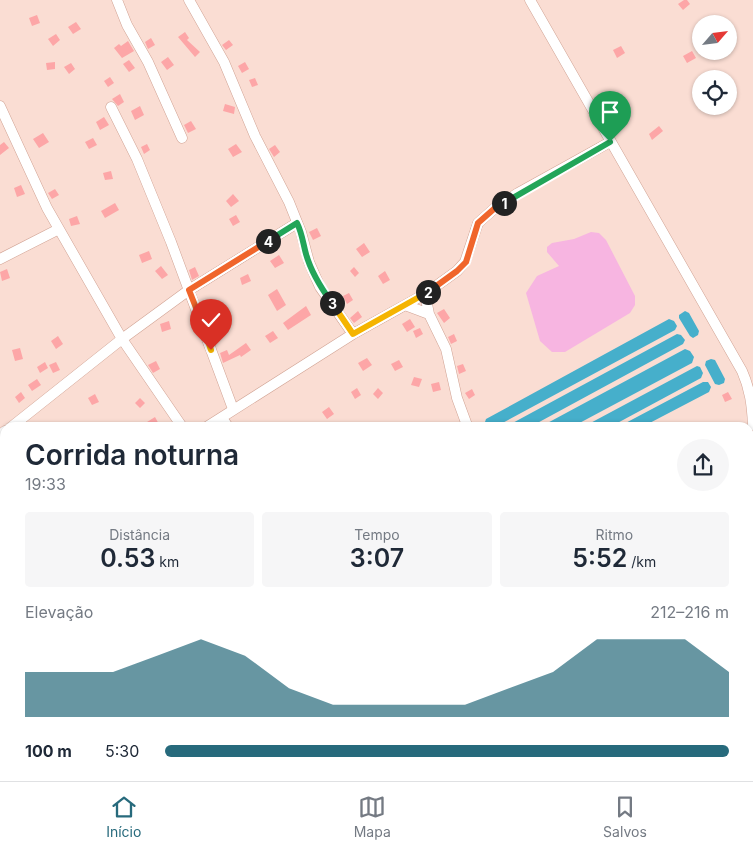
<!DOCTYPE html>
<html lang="pt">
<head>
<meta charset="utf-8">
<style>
	:root { --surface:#fff; --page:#f6f6f7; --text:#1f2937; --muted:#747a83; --line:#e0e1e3; --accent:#276a7c }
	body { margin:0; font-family:Inter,sans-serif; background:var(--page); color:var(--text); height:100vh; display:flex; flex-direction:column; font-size:19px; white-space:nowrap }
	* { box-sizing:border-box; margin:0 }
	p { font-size:16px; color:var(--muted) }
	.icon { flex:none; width:28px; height:28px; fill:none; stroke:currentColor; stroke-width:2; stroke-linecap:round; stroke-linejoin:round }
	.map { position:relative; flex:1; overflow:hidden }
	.details { position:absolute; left:0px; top:422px; width:754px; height:359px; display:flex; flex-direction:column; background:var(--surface); border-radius:15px 15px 0 0; box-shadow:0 1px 4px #0004 }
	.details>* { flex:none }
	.needle { width:32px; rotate:62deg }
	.tools { position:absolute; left:692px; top:15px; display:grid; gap:10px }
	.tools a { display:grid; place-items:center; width:45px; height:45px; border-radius:50%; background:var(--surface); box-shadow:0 1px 4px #0004; font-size:25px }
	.pin { position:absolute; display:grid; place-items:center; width:42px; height:42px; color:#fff; margin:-51px -21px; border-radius:50% 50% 50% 0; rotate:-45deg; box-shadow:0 0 5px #0007 }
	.pin .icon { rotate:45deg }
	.km { position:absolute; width:25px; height:25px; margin:-12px; border-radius:50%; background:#222; color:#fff; font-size:14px; line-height:25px; text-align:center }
	.round { display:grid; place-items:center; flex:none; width:52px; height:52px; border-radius:26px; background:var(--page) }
	.summary { display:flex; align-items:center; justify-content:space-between; height:85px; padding:0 25px }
	h1 { font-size:28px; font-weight:600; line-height:38px }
	.stats { display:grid; grid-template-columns:repeat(3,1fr); gap:8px; height:85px; padding:5px 25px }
	.stats div { display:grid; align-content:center; border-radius:5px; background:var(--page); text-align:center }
	.stats b { font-size:25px; font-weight:600 }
	.stats small { font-size:14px; font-weight:400 }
	.stats p { font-size:14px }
	.chart { height:140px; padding:10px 25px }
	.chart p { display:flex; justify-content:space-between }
	.chart svg { width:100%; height:90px; margin-top:5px; fill:var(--accent); opacity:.7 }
	ul { padding:0 25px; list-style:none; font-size:16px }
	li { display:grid; grid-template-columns:80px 60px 1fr; align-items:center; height:38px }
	li i { height:12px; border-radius:6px; background:var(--accent) }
	.tabs { display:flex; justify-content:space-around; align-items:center; height:70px; border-top:1px solid var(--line); background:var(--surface); font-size:14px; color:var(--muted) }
	.tabs a { display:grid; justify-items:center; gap:2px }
	.tabs .selected { color:var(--accent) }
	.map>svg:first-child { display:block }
	.green { fill:#f7b5e1 }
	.water { fill:#46afcb }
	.building { fill:#fda6a7 }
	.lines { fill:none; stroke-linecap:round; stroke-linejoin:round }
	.minor-casing { stroke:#d1a394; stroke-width:11 }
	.minor { stroke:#fff; stroke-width:10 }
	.split-1-casing { stroke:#fff; stroke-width:10 }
	.split-2-casing { stroke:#fff; stroke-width:10 }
	.split-3-casing { stroke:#fff; stroke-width:10 }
	.split-4-casing { stroke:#fff; stroke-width:10 }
	.split-5-casing { stroke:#fff; stroke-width:10 }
	.split-6-casing { stroke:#fff; stroke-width:10 }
	.split-1 { stroke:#22a559; stroke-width:6 }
	.split-2 { stroke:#f0652b; stroke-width:6 }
	.split-3 { stroke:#f5b400; stroke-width:6 }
	.split-4 { stroke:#22a559; stroke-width:6 }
	.split-5 { stroke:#f0652b; stroke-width:6 }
	.split-6 { stroke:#f5b400; stroke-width:6 }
</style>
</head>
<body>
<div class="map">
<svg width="753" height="781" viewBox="0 0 753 781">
	<rect width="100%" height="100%" fill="#faddd3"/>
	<!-- green -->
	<path class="green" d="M591,232L599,233L606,240L635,296V305L630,313L565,352H552L540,341L526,293L537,276L559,266L547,252V247L552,243L574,239Z"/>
	<!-- water -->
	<path class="water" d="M685,311L689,313L699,331L698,335L693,338L690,336L679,318V315Z
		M669,319L674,321L677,326L675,330L495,427H487L485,422L486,419Z
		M677,334L681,335L685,340L683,344L530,427H505Z
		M685,349L690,351L694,357L692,363L572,427H540Z
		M711,359L715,360L725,379L724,383L719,385L715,384L705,365L706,361Z
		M697,366L700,367L703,373L701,378L610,427H583Z
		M703,382H708L711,387L709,392L642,427H618Z"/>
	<!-- building -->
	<path class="building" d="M684,0H687L690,4L683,10L678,4Z
		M37,15L40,23L32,26L29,18Z
		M76,22L81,29L73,34L68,27Z
		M185,32L189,38L187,40L200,52L195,57L178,37Z
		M56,34L60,40L53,46L48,39Z
		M151,38L155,45L148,49L145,42Z
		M229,40L233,45L226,50L222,45Z
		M128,41L134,51L122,58L114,48L119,44L121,46Z
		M621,46L625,53L617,58L613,50Z
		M692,51L696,58L687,63L683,56Z
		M168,57L174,65L167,70L161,62Z
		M129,60L135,68L129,72L123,64Z
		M55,62V69L47,70L46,63Z
		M245,62L249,69L242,73L238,66Z
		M71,63L75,69L69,74L64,67Z
		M110,77L114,83L108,87L104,81Z
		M255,78L258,85L252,87L249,80Z
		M120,94L124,102L118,106L112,99Z
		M225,104L235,107L234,114L223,111Z
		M140,106L144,115L135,120L131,111Z
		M104,117L109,125L100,130L96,122Z
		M191,121L196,129L188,133L184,125Z
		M659,126L663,131L652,140L649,134Z
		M43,133L49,142L39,148L33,139Z
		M93,138L97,145L89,149L85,142Z
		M4,142L9,148L0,155V145Z
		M147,144L150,150L144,154L141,147Z
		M236,144L242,152L233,157L228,149Z
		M275,145L280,152L274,157L269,149Z
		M111,171L113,179L105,180L103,173Z
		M21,185L25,194L17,197L14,188Z
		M55,189L59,195L52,199L48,193Z
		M233,194L239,201L231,207L226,201Z
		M115,203L119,210L105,218L101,211Z
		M236,215L240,222L233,226L229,219Z
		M77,216L80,224L71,226L69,219Z
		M317,228L321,236L313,240L309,232Z
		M364,243L370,252L362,257L356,249Z
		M149,251L152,259L142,263L139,255Z
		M279,255L284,263L275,268L270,261Z
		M161,266L168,275L162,279L155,271Z
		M195,267L199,276L192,280L189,270Z
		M354,267L359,273L355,277L350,271Z
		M7,269L10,278L2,281L0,272Z
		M385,271L390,280L383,284L378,276Z
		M248,274L251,281L242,285L240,278Z
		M277,289L286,305L277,311L268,295Z
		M349,293L353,300L347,304L343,296Z
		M306,306L311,315L288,330L283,323Z
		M444,309L450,318L444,323L437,313Z
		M358,311L362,317L354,323L350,318Z
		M410,319L415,327L407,332L402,324Z
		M169,321L171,329L162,332L160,324Z
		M420,328L423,334L416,338L413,331Z
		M273,331L278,338L270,343L265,336Z
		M454,334L457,341L451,344L448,337Z
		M58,336L63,344L56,349L51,341Z
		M246,343L251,350L241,357L240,355L223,363L220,353L227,350L229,355Z
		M20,348L23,359L15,361L12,350Z
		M367,358L372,365L363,371L358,363Z
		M399,360L403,367L395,371L391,364Z
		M156,361L160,369L153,373L148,365Z
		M45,362L48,368L40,373L37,367Z
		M56,362L60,370L53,373L49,365Z
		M463,364L466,371L459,374L457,366Z
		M414,377L422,379L419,387L411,385Z
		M37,379L41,385L32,391L28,385Z
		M439,382L441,390L433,392L431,384Z
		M357,388L361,395L355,399L351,392Z
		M378,388L383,393L378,399L373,394Z
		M472,389L475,395L469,399L465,393Z
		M21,392L25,398L19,403L15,397Z
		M728,392L732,399L725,402L722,395Z
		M95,394L99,402L92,405L88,398Z
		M140,398L145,403L140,408L135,403Z
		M329,407L334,414L327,419L322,412Z
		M155,417L161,428H150L147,422Z"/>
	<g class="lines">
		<!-- minor casing -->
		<g class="minor-casing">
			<path id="minor" d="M117,0L127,25L148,62L182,138
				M189,0L224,62L255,136L289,202L301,232L309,262L320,287L353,334
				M530,0L742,371C750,389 752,405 753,425
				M0,106L47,208L59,229L122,339L183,428
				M111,107L137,159L171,242L233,409
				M0,259L59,229
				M425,294L429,314L446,349L457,398L468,428
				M405,305L429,314
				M222,418L229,428
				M10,428L122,339L189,290L297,223
				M205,428L353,334L425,294L457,271L465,262L478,223L495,208L518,193L610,142
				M0,435L5,431
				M0,562L5,559
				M0,585L5,593
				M119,776L122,781
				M428,776L431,781
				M663,776L668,781
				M326,781L331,776
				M591,781L592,776
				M750,781L753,445"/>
		</g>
		<!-- minor -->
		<use href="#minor" class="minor"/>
	</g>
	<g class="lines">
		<!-- split-1 casing -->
		<g class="split-1-casing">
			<path id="split-1" d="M504,203L610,142"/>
		</g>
		<!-- split-2 casing -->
		<g class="split-2-casing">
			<path id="split-2" d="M428,292L457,271L466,262L478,223L495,208L504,203"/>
		</g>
		<!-- split-3 casing -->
		<g class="split-3-casing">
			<path id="split-3" d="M332,303L353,334L428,292"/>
		</g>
		<!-- split-4 casing -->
		<g class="split-4-casing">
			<path id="split-4" d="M268,241L297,223C302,233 303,243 306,254C311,272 321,288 332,303"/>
		</g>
		<!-- split-5 casing -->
		<g class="split-5-casing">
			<path id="split-5" d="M200,318L189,290L268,241"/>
		</g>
		<!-- split-6 casing -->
		<g class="split-6-casing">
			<path id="split-6" d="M200,318L211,350"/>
		</g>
		<!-- split-1 -->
		<use href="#split-1" class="split-1"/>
		<!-- split-2 -->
		<use href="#split-2" class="split-2"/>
		<!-- split-3 -->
		<use href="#split-3" class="split-3"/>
		<!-- split-4 -->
		<use href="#split-4" class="split-4"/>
		<!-- split-5 -->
		<use href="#split-5" class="split-5"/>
		<!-- split-6 -->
		<use href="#split-6" class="split-6"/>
	</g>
</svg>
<div class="tools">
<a><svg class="needle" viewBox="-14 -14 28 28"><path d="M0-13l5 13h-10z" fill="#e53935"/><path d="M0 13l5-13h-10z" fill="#747a83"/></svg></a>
<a><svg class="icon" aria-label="locate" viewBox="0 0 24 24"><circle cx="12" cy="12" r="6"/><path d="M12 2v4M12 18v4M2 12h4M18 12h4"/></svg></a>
</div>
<div class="pin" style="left:610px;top:142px;background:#1e9e55"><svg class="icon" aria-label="arrive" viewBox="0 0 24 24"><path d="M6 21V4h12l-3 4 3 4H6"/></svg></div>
<div class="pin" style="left:211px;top:350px;background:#d93025"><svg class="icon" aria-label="check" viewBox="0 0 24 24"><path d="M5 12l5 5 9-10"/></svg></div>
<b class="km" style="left:504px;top:203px">1</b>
<b class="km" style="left:428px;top:292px">2</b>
<b class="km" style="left:332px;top:303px">3</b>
<b class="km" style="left:268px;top:241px">4</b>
<section class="details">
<div class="summary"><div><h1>Corrida noturna</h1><p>19:33</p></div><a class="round"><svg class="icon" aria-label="share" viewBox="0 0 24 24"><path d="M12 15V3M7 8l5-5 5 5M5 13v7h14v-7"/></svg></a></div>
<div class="stats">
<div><p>Distância</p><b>0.53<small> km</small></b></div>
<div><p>Tempo</p><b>3:07</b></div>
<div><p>Ritmo</p><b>5:52<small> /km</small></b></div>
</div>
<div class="chart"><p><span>Elevação</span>212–216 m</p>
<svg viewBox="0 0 160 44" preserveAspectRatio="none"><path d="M0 44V22L10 22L20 22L30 14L40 6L50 14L60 30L70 38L80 38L90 38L100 38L110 30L120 22L130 6L140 6L150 6L160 22V44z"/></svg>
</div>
<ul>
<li><b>100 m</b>5:30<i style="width:100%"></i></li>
</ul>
</section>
</div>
<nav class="tabs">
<a class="selected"><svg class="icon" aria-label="home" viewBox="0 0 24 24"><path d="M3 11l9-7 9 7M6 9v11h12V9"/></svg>Início</a>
<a><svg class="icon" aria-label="map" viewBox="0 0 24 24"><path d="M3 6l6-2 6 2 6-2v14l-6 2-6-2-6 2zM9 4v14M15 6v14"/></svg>Mapa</a>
<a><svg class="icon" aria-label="saved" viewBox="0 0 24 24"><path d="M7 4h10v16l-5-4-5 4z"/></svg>Salvos</a>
</nav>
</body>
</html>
